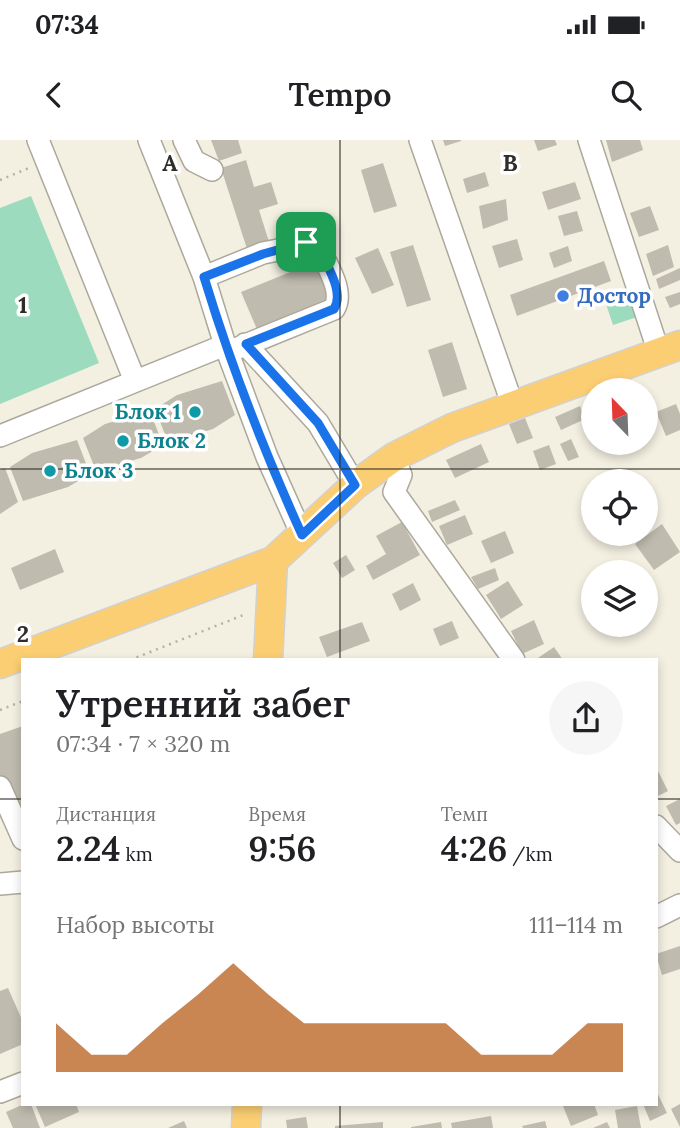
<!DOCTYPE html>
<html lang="ru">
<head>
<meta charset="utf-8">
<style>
	:root { --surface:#fff; --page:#f6f6f6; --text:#202124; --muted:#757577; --accent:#b45309 }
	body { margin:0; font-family:Lora,serif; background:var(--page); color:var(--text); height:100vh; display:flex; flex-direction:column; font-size:26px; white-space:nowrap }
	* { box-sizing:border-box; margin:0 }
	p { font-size:23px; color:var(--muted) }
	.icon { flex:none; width:38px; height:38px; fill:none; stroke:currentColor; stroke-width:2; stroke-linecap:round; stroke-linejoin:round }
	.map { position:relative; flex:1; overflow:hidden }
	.side { position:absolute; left:21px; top:518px; width:637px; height:448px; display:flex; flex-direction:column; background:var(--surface); border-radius:0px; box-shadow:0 4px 10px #0003 }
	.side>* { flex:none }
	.needle { width:46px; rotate:337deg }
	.buttons { position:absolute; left:581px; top:238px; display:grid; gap:14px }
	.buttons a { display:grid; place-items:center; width:77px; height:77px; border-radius:50%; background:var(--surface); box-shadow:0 4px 10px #0003; font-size:35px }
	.pin { position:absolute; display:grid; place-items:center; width:60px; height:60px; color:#fff; margin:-30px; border-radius:14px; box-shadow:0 4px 10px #0006 }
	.round { display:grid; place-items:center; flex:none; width:74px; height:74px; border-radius:37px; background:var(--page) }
	.summary { display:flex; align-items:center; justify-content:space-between; height:119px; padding:0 35px }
	h1 { font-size:38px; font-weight:600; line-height:52px }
	.stats { display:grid; grid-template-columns:repeat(3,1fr); gap:10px; height:119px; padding:7px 35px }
	.stats div { display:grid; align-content:center }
	.stats b { font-size:35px; font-weight:600 }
	.stats small { font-size:19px; font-weight:400 }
	.stats p { font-size:19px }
	.chart { height:196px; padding:14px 35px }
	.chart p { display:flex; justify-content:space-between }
	.chart svg { width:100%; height:126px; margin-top:7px; fill:var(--accent); opacity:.7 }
	.status { display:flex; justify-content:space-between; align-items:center; height:49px; padding:0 35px; background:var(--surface); direction:ltr }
	.status svg { height:19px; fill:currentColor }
	header { display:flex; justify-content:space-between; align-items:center; height:91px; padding:0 35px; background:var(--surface); font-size:32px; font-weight:600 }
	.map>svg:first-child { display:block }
	.green { fill:#9ddbbf }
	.building { fill:#bfbbae }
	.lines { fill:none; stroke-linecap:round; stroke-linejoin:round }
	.minor-casing { stroke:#aca89b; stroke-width:24 }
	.major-casing { stroke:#d1d1d0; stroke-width:31 }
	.path { stroke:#b4b1a6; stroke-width:2.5; stroke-dasharray:2 5; stroke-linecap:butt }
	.minor { stroke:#fff; stroke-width:21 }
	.major { stroke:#fcce73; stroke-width:28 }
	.route-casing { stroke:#fff; stroke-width:14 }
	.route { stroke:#1a73e8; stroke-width:9 }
	.grid { fill:none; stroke:#2f2d28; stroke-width:2; stroke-opacity:0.55 }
	.shop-dot { fill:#3f7fe0; stroke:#fff; stroke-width:2.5 }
	.culture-dot { fill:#0f9aa8; stroke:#fff; stroke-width:2.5 }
	.labels { text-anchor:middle; stroke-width:7; stroke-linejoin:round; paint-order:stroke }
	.shop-label { font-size:21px; font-weight:bold; fill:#366cbe; stroke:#fff; text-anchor:start }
	.culture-label { font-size:21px; font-weight:bold; fill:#0d838f; stroke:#fff; text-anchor:start }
	.grid-label { font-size:23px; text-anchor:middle; font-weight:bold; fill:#2f2d28; stroke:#fff; stroke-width:7; stroke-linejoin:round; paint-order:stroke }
</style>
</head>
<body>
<div class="status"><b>07:34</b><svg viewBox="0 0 49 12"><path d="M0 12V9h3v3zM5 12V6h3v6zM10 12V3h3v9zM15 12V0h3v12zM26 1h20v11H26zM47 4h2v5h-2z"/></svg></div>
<header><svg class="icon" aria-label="back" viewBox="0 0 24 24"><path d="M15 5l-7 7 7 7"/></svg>Tempo<svg class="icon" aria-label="search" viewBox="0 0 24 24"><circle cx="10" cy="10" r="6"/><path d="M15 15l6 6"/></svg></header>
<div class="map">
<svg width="680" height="988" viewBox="0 0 680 988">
	<rect width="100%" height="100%" fill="#f3efe1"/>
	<!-- green -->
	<path class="green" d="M31,56L99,223L0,264V68Z
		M633,148L643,175L613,185L604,158Z"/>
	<!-- building -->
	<path class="building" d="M211,0H238L242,13L219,21Z
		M443,0H461V1L445,6Z
		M534,0H555L557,5L538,11Z
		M606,0H640L643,10L612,22Z
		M246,20L254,47L271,42L278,64L259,70L270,105L248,112L221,28Z
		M383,23L397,66L374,73L361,30Z
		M485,32L489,46L467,53L463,39Z
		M575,42L581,59L548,70L542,52Z
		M506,59L508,80L483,89L479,66Z
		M650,66L659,90L639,97L630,73Z
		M577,71L583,91L564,96L558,76Z
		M517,99L523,120L499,128L492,106Z
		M413,105L431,160L407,167L390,112Z
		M668,105L674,127L653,136L646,114Z
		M568,106L572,121L554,128L549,113Z
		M378,108L394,145L372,154L355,118Z
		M604,121L611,141L517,176L510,155Z
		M315,122L333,164L259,194L241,152Z
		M680,128V140L659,149L656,139Z
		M680,152V164L670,168L665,157Z
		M452,202L467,249L443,257L428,210Z
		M222,241L235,275L213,289L168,302L155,269L177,255Z
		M676,264L680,274V290L666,296L656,272Z
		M580,266L585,279L561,290L555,277Z
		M150,271L163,305L141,318L96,331L83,298L105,284Z
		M525,278L533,298L517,304L509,284Z
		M571,299L579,317L568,321L560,304Z
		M77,300L90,334L68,347L23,361L10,327L32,313Z
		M481,304L489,322L455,338L446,320Z
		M549,305L556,324L540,330L533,311Z
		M5,328L18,362L0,374V330Z
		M455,360L460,370L432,382L428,371Z
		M465,375L473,394L447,405L439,386Z
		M402,382L420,415L373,440L366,426L386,414L376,396Z
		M662,384L680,412L654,430L635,404Z
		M505,391L514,413L491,423L481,401Z
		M55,409L64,432L20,450L11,428Z
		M346,415L355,430L342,438L333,423Z
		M495,428L499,440L478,449L471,437Z
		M508,441L523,465L501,479L486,455Z
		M413,443L421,460L400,471L392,454Z
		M534,480L544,504L522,514L511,491Z
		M452,481L459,498L440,506L433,489Z
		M362,482L370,501L327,517L319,497Z
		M554,507L563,520H535Z
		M23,586V677L10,645L3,647L0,639V594Z
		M656,627L668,651L656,657Z
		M680,659V683L676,685L666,666Z
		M680,806V829L662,835L656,814Z
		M8,848L23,882V904L0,914V851Z
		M656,950L667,973L650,981L643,964H656Z
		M24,964H31L40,988H13L6,972Z
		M35,964H76L79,972L45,987Z
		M569,964H594L598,975L571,986L563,966Z
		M680,964V987L671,969Z
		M637,966L641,988H618L615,970Z
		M491,976L493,988H452L451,983Z
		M306,977L308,988H287L286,980Z
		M184,981L187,988H168Z
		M545,981L547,988H523L522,986Z
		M383,982V988H335V986Z
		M441,982L442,988H411V987Z
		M607,982L610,988H593Z"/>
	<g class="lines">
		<!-- minor casing -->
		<g class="minor-casing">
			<path id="minor" d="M38,0L135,241
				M149,0L204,137L225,205L267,317L302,395
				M184,0L194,21L212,30
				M420,0L513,266
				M589,0L659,213
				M204,137L263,113L313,103L319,107C326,125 345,151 334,169L228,212
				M245,204L318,283L355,345
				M0,296L225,205
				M394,317L401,335L394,352L514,520
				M0,647L23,699
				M656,686L680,711
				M0,744L23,742
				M656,777L680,765
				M0,952L23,943"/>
		</g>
		<!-- major casing -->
		<g class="major-casing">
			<path id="major" d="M268,520L273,421
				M0,524L273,421L355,345L394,317L452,288L680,205
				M246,988L247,964"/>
		</g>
		<!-- path -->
		<path class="path" d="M0,40L29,28
			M130,520L246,474
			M0,570L23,561"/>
		<!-- minor -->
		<use href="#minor" class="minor"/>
		<!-- major -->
		<use href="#major" class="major"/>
	</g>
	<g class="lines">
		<!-- route casing -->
		<g class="route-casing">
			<path id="route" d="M306,102L319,107C326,125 345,152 334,169L246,204L318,283L355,345L302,395C264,311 231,226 204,137L263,114Z"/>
		</g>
		<!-- route -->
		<use href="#route" class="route"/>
	</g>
	<!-- grid -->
	<path class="grid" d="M340,0V520M0,329H680M0,659H23M656,659H680M340,964V988"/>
	<!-- markers -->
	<circle class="shop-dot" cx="563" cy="156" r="7"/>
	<g class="culture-dot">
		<circle cx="195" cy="272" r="7"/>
		<circle cx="123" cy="301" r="7"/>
		<circle cx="50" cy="331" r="7"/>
	</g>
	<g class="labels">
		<!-- shop labels -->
		<g class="shop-label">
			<text x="577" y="163">Достор</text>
		</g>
		<!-- culture labels -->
		<g class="culture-label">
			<text x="181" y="279" text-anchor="end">Блок 1</text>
			<text x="137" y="308">Блок 2</text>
			<text x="64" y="338">Блок 3</text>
		</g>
	</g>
	<g class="grid-label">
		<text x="170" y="31">A</text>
		<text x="510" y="31">B</text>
		<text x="23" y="173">1</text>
		<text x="23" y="502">2</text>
	</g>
</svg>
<div class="buttons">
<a><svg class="needle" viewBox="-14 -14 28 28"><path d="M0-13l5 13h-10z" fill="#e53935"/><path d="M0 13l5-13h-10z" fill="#757577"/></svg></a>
<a><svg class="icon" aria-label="locate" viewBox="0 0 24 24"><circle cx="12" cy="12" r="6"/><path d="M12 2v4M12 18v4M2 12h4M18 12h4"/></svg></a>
<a><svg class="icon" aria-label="layers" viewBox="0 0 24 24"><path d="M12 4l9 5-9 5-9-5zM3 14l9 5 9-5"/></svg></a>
</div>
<div class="pin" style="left:306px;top:102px;background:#1e9e55"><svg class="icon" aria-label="arrive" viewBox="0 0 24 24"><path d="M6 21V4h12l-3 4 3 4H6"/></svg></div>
<section class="side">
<div class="summary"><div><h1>Утренний забег</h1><p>07:34 · 7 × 320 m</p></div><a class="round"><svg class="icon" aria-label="share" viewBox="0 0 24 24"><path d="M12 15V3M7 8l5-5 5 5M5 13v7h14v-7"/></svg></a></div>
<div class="stats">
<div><p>Дистанция</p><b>2.24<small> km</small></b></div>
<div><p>Время</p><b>9:56</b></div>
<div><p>Темп</p><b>4:26<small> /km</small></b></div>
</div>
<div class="chart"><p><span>Набор высоты</span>111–114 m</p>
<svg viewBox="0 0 160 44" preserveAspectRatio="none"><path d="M0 44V27L10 38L20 38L30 27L40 17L50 6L60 17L70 27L80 27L90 27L100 27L110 27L120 38L130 38L140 38L150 27L160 27V44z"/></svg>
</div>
</section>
</div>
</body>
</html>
